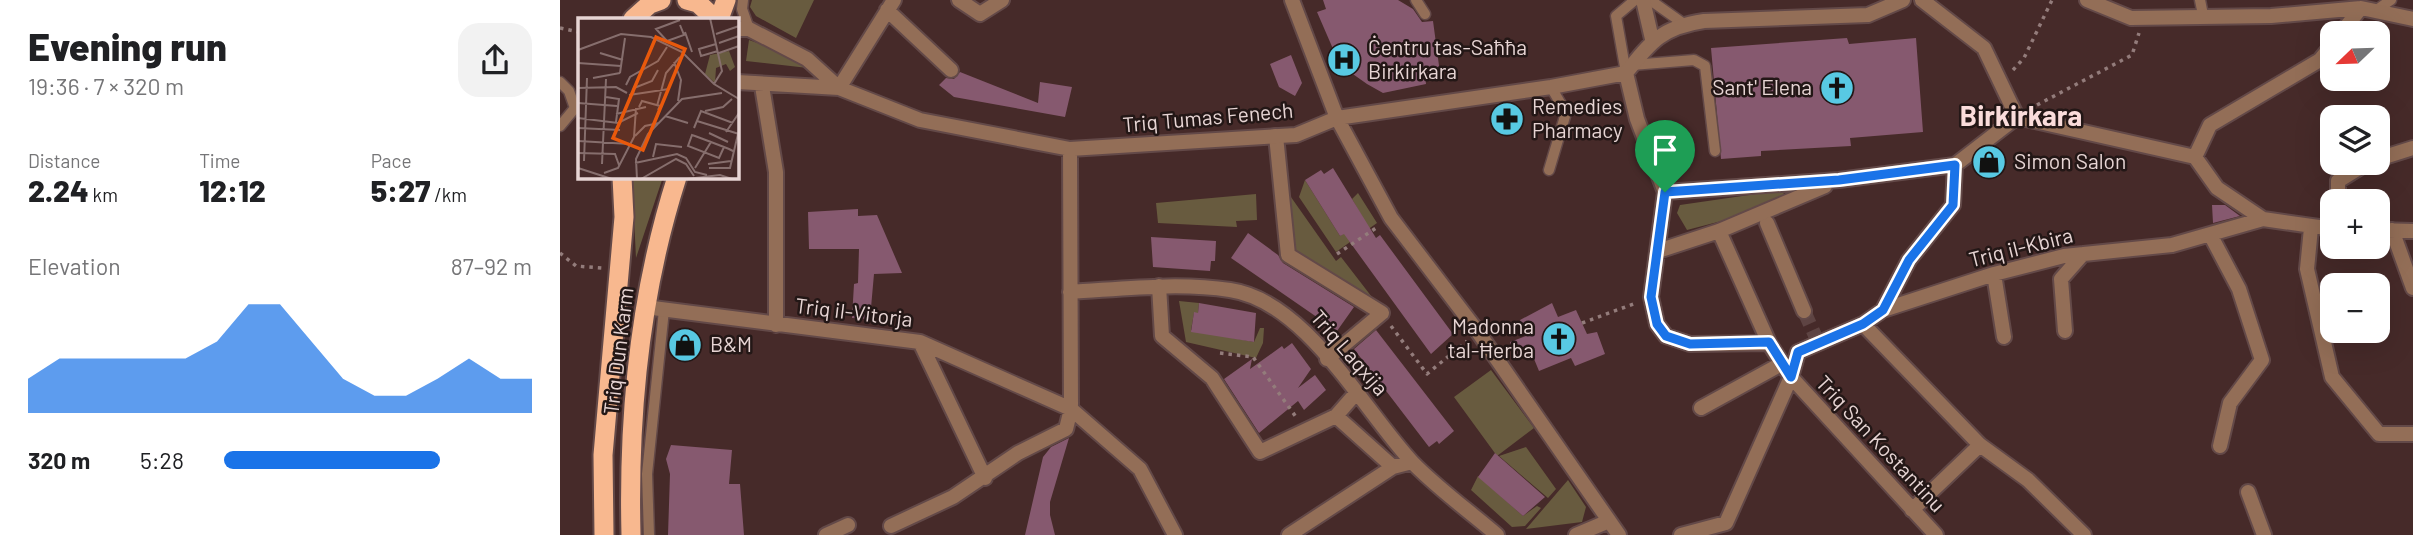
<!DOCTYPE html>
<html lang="en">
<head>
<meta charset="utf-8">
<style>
	:root { --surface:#fff; --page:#f2f2f2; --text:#202124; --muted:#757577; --accent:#1a73e8 }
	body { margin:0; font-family:Barlow,sans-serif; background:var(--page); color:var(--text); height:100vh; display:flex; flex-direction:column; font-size:26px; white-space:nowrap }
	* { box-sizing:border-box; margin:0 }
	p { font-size:23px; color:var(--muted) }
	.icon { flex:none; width:38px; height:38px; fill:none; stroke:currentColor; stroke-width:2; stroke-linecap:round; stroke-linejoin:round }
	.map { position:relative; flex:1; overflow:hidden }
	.panel { display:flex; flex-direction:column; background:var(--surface); width:560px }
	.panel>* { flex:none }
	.needle { width:46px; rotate:247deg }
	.controls { position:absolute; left:1760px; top:21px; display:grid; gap:14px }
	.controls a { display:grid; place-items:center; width:70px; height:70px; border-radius:14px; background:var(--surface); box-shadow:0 7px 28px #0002; font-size:35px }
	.pin { position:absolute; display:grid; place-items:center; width:60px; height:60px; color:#fff; margin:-72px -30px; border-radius:50% 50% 50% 0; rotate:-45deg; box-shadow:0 0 7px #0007 }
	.pin .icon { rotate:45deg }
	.round { display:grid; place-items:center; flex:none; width:74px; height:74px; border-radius:21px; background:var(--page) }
	.summary { display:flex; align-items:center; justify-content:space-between; height:119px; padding:0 28px }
	h1 { font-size:38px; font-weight:800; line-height:52px }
	.figures { display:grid; grid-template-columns:repeat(3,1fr); gap:10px; height:119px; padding:7px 28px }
	.figures div { display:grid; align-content:center }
	.figures b { font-size:30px; font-weight:800 }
	.figures small { font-size:19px; font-weight:400 }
	.figures p { font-size:19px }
	.chart { height:196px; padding:14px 28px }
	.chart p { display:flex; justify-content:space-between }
	.chart svg { width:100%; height:126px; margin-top:7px; fill:var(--accent); opacity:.7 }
	ul { padding:0 28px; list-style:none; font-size:23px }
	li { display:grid; grid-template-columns:112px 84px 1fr; align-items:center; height:52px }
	li i { height:18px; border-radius:9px; background:var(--accent) }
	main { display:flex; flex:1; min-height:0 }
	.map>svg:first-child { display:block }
	.green { fill:#685b3f }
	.building { fill:#86596f }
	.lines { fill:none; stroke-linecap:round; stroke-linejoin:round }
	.minor-tunnel { stroke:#5e4443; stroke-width:14; stroke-dasharray:14 7; stroke-linecap:butt }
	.service-casing { stroke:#634948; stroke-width:13 }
	.pedestrian-casing { stroke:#634948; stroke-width:18 }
	.minor-casing { stroke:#634948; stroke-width:18 }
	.trunk-casing { stroke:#634948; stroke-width:23 }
	.path { stroke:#937c7b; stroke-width:3.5; stroke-dasharray:3.5 5; stroke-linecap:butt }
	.service { stroke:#936e57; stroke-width:10 }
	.pedestrian { stroke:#936e57; stroke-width:14 }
	.minor { stroke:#936e57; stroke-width:14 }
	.trunk { stroke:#f8b88f; stroke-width:19 }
	.route-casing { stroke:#fff; stroke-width:14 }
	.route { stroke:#1a73e8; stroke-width:9 }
	.labels { text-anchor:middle; stroke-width:5; stroke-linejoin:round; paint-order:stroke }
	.poi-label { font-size:21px; fill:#e7d5d4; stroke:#231716; text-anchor:start }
	.street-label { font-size:21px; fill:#e7d5d4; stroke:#231716 }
	.district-label { font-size:28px; font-weight:bold; fill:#fadcdb; stroke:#231716 }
	.inset-road { fill:none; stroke:#866e6d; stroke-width:2 }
	.view { fill:#e8590c; fill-opacity:0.15; stroke:#e8590c; stroke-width:3.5 }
	.inset-edge { fill:none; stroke:#e7d5d4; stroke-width:3.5 }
</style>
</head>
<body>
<main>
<section class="panel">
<div class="summary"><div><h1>Evening run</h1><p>19:36 · 7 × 320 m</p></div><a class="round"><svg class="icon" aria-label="share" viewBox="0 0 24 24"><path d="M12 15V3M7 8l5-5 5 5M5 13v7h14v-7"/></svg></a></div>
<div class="figures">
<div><p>Distance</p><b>2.24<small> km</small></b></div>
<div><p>Time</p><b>12:12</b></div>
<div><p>Pace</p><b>5:27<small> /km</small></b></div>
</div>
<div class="chart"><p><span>Elevation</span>87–92 m</p>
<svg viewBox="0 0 160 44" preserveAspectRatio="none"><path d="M0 44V32L10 25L20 25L30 25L40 25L50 25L60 19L70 6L80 6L90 19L100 32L110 38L120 38L130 32L140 25L150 32L160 32V44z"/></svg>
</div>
<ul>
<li><b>320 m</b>5:28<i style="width:70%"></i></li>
</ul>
</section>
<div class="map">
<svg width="1853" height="535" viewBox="0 0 1853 535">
	<rect width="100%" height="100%" fill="#462a29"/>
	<!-- green -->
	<path class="green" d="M192,0H254L236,38L196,16L190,7Z
		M189,40L217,50L248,68L186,61Z
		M72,177H103L76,258Z
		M745,180L780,236L803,218L792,199L798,193L817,223L776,252L739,197Z
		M726,190L776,261L781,257L815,301L732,253Z
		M1223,190L1224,195L1173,218L1127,230L1117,213L1120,205Z
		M696,194L697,220L676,221L677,227L598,223L596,203Z
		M619,301L639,303L638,313H634L631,330L694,342L700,328H704L703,343L696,358L626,342Z
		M931,370L974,428L937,456L894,397Z
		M966,447L996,489L988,498L939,456Z
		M918,476L963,516L977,506L981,508L965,526L952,527L911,490Z
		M1008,480L1026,507L1022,522L966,529Z"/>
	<!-- building -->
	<path class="building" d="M763,0H838L853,9L862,22L873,21L880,73L865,74L866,84L823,93L807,84L780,65L757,12L766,9Z
		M1287,38L1289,44L1356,38L1363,132L1290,138L1291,146L1201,151V156L1161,159L1151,48Z
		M731,55L742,83L735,96L719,87L710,64Z
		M400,72L478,103L480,82L512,87L505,117L394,97L379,85L386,78L394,79Z
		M773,168L816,238L820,235L893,334L871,354L784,234L780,236L745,180L761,170L764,174Z
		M1652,205H1665L1680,216L1653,223Z
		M298,209V216L317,215L342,273L314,274L310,319L292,318L294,284L298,283L299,249H249L248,212Z
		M688,233L718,255L723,263L794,307L777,331L671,258Z
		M591,237L656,241L655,261H651L650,271L593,267Z
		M639,303L696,313L694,342L631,332L634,312L638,313Z
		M992,303L998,317L1016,310L1027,334L1037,332L1045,354L1015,366L1011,358L979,371L972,354L957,360L950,342L966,336L960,320Z
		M816,330L894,431L879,444L877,441L869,447L794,349Z
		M732,343L751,369L738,388L755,375L766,390L744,410L738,401L699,433L664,379L692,359L690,369L722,346L724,349Z
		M509,438L490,502V515L495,535H465L483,457L491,447Z
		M111,445L172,450L169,484H180L184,535H108L110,474L106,459Z
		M935,453L985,497L963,516L918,477Z"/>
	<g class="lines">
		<!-- minor-tunnel -->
		<path class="minor-tunnel" d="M1244,311L1258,342"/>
		<!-- service casing -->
		<g class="service-casing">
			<path id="service" d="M183,0L182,9L189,29
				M856,0L865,14
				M1090,0L1124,24
				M1640,0L1643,15
				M1818,9L1831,0
				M1072,65L1134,60L1145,66L1155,151
				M1066,73L1056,16L1075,0
				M0,82L9,91L15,108L0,126
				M989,170L1006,113L991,87
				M89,535L87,474L104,310"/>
		</g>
		<!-- pedestrian casing -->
		<g class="pedestrian-casing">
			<path id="pedestrian" d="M716,136L728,255L822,313L767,359
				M1207,223L1244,311"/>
		</g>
		<!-- minor casing -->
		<g class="minor-casing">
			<path id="minor" d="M399,0L420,14L442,0
				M732,0L777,118L831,218L918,332L1059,535
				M1083,0L1092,39
				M1362,0L1424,48L1457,117
				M1527,0L1571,18L1711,16L1801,8L1853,19
				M327,10L391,70
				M177,29H189L247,59L279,88L360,120L510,149L736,135L777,118L991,87L1066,73
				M1781,33L1801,8
				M1066,73L1077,119L1105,192L1091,297L1097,324L1106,336L1130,344L1209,343
				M1066,73C1091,41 1103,27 1144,21L1308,15L1343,0
				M177,82L279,88
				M202,86L216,172V325
				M279,88L334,0
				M1457,117L1635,157L1657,188L1703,219
				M1635,157L1650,125L1760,60L1773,44
				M1818,159L1853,148
				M1105,192L1279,180L1395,165L1457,117
				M1778,201V181L1807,163
				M1751,228L1747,269L1772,377L1819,434H1853
				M1818,230L1853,231
				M1832,230L1853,288
				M1159,231L1209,343L1231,377L1376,535
				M1651,236L1679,289L1702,360L1670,403L1660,446
				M1098,251L1159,231L1265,186
				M1434,274L1444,337
				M599,286L602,336L652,378L700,452L776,416L797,392
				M510,292C562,289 617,282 670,290C746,301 802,408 852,462C877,488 909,511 937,535
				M1754,298L1773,311
				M85,307L360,342L511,409L580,469L615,535
				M1323,310L1349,260L1393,205L1395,165
				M1303,324L1420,445L1468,480L1524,535
				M1505,331L1501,279L1523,254
				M1800,331L1805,334
				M360,342L425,478
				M1141,408L1223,363
				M776,416L833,467
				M1688,492L1704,535
				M1352,510L1420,445
				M331,526L393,497L458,453L506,429L511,409L510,149
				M266,535L288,525
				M729,535L833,467L852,462
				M1016,535L1049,521
				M1121,535L1166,523L1231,377L1238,352L1303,324L1323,310L1434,274L1504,256L1612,245L1703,219L1773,229"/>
		</g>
		<!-- trunk casing -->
		<g class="trunk-casing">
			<path id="trunk" d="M127,0L138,3L155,19
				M73,19L90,4L101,0
				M159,19L166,0
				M44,535L43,455L64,217L62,177
				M71,535C68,414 80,292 117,177"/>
		</g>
		<!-- path -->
		<path class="path" d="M0,28L19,32
			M1453,70L1464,58L1492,0
			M1477,105L1572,55L1579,33
			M0,253L16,266L42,268
			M777,254L819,226
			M1022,323L1076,303
			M831,326L867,374L907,341
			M660,353L693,357L736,417"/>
		<!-- service -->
		<use href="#service" class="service"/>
		<!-- pedestrian -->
		<use href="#pedestrian" class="pedestrian"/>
		<!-- minor -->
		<use href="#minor" class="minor"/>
		<!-- trunk -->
		<use href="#trunk" class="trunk"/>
	</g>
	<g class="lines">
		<!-- route casing -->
		<g class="route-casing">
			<path id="route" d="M1395,165L1393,205L1349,260L1323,310L1303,324L1238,352L1231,377L1209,342L1130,344L1106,336L1097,324L1091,297L1105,192L1279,180Z"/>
		</g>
		<!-- route -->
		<use href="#route" class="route"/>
	</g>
	<!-- icons -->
	<defs>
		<g id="hospital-disc" transform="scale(1.75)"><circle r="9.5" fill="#58c9e3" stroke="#231716"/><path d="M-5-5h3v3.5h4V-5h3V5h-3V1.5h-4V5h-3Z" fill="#111"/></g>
		<g id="church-disc" transform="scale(1.75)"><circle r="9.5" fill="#58c9e3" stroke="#231716"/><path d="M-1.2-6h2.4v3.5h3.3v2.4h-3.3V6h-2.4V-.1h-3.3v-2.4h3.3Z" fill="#111"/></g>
		<g id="pharmacy-disc" transform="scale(1.75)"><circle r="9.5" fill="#58c9e3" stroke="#231716"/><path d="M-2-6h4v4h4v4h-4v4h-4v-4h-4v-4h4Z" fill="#111"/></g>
		<g id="shop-disc" transform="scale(1.75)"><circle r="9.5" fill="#58c9e3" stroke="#231716"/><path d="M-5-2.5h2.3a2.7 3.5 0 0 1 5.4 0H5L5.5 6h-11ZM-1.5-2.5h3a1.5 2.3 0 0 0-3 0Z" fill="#111"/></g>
	</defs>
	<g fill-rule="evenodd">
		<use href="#hospital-disc" x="784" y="60"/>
		<use href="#church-disc" x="1277" y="88"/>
		<use href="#pharmacy-disc" x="947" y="119"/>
		<use href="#shop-disc" x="1429" y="162"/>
		<use href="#church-disc" x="999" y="339"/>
		<use href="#shop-disc" x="125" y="345"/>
	</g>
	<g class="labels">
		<!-- poi labels -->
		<g class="poi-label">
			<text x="808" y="55">Ċentru tas-Saħħa<tspan x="808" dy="24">Birkirkara</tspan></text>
			<text x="1252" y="95" text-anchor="end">Sant' Elena</text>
			<text x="972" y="114">Remedies<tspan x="972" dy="24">Pharmacy</tspan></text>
			<text x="1454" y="169">Simon Salon</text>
			<text x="974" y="334" text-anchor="end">Madonna<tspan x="974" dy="24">tal-Ħerba</tspan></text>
			<text x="150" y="352">B&amp;M</text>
		</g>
		<!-- street labels -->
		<g class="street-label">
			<text transform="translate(648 118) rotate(-5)" y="7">Triq Tumas Fenech</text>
			<text transform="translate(1461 248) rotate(-14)" y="7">Triq il-Kbira</text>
			<text transform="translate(294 313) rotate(7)" y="7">Triq il-Vitorja</text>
			<text transform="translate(59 351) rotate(-83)" y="7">Triq Dun Karm</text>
			<text transform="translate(789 353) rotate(49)" y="7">Triq Laqxija</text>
			<text transform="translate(1320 444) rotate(47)" y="7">Triq San Kostantinu</text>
		</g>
		<!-- district labels -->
		<g class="district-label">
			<text x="1461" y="126">Birkirkara</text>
		</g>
	</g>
	<!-- overview -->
	<g transform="translate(18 18)">
		<rect width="161" height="161" fill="#462a29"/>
		<path d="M151,33L157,49L152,53L148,46L138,50L137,65L127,56L132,37Z" fill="#685b3f"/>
		<path class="inset-road" d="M132,0L144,53L136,66M102,7L106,17L89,23L78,11L102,2M107,14L114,34M138,16L161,8M141,25L161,18M138,26L121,31L123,38L140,33M0,32L43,16L73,19L104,34L136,66L161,81M22,35L45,42M141,35L161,28M96,44L103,62L100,83M0,45L43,48M42,55L47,20M15,60L42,55M48,67L52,59L80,43L89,29M0,70L38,69L49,75M55,76L56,70L74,63L80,52M51,77L91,71M28,79L41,81L38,104M0,85L39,88M79,88L88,55L102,39M61,89L64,83L82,88L80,92M127,93L145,89L154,81M38,96L68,89M87,98L110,105M0,100L40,105L60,95M119,103L161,116M0,110L42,112M116,110L123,93L155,105M148,114L161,95M131,115L150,124M57,118L67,108L81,105M0,123L52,126M146,129L141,140L110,128L114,117L117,118L133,124L146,129L151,131L155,133M0,135L37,136L41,147M75,139L78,126L104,129M6,143L9,60M57,145L99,136L108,140L117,154L129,157M24,146L28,61M130,146L153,143M0,150L34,161M117,150L133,124M131,150H152L160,116M26,155L40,150L56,119L58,90M59,161L58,141L70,116L104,81L144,75M63,161L98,141L108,146L116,158M109,161L142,157L154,161"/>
		<path class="view" d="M78,19L107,31L65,132L35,120Z"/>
		<rect width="161" height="161" class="inset-edge"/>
	</g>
</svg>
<div class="controls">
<a><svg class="needle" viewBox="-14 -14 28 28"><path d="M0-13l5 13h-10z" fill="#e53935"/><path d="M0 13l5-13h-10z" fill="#757577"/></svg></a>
<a><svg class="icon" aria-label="layers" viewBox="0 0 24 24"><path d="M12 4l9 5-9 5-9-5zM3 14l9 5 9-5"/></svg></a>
<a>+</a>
<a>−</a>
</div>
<div class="pin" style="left:1105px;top:192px;background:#1e9e55"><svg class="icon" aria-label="arrive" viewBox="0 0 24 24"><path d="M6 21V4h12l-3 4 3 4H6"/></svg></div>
</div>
</main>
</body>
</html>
